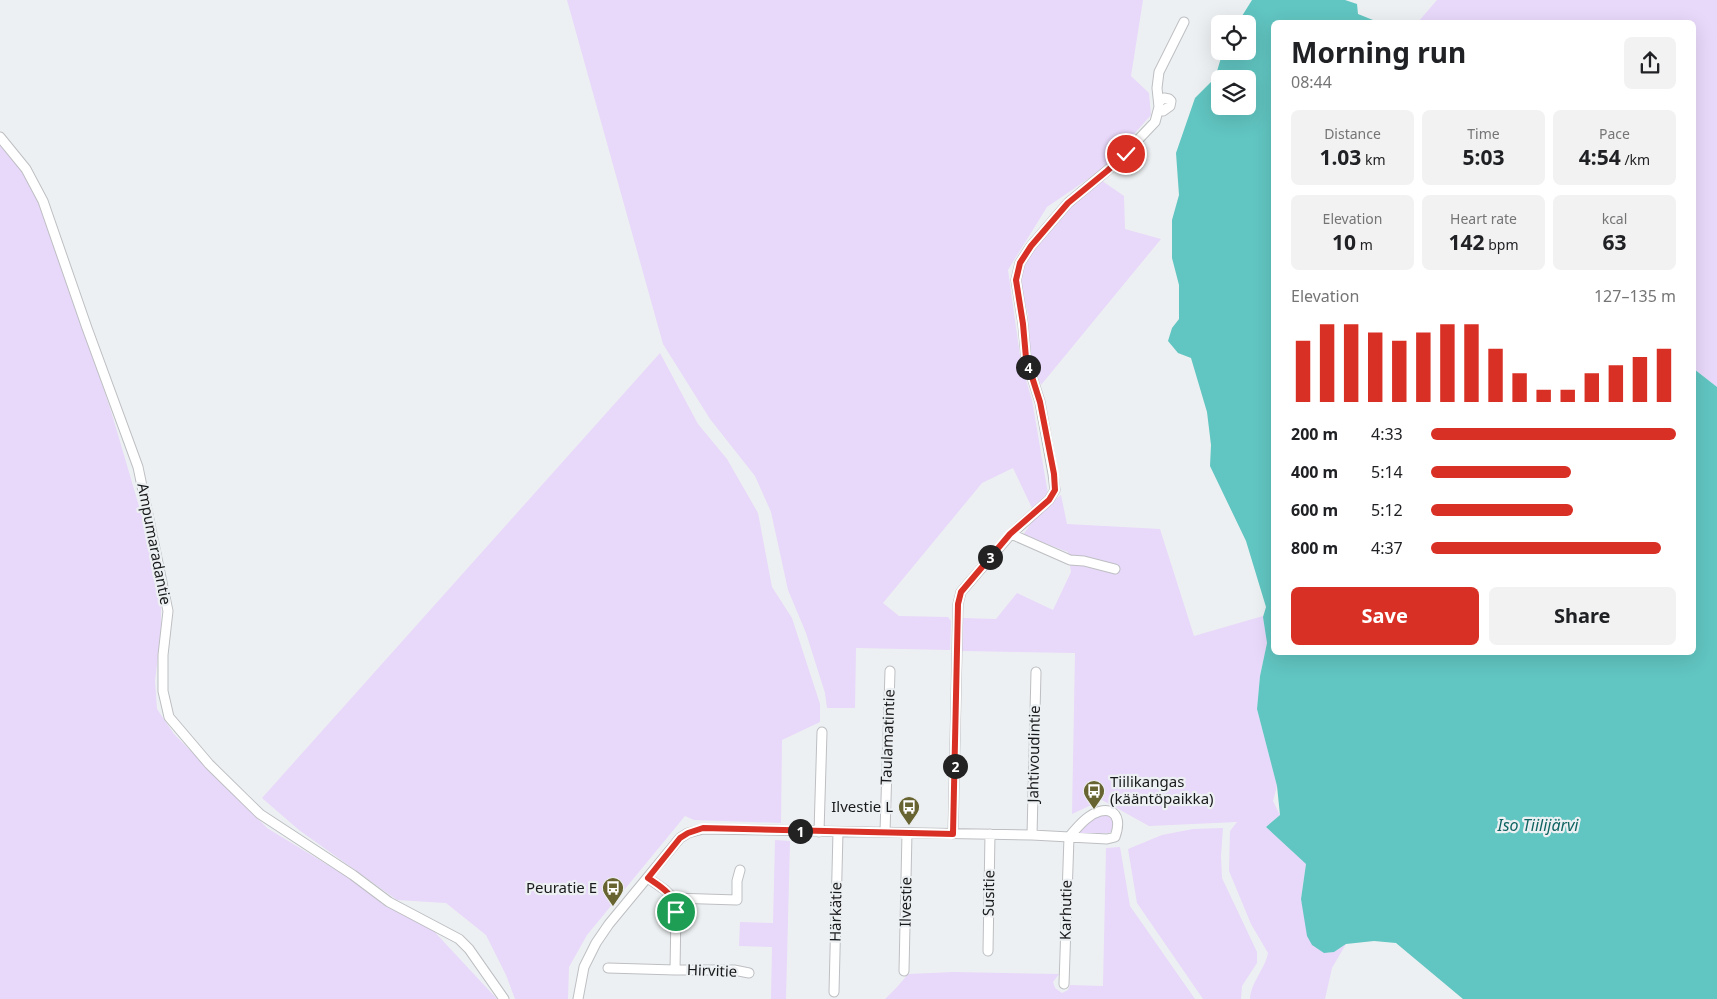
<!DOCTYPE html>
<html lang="en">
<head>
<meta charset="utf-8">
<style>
	:root { --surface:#fff; --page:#f2f2f2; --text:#202124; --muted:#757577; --accent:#d93025 }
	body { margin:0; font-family:"Noto Sans",sans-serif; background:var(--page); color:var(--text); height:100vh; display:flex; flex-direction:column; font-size:19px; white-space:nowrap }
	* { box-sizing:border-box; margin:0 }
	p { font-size:16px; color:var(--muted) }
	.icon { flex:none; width:28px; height:28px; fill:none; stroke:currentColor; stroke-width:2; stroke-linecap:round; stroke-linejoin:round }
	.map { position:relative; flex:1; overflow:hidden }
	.drawer { position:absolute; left:1271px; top:20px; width:425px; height:635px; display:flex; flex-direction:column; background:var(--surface); border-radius:8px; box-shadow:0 5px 20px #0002 }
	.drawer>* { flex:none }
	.buttons { position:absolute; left:1211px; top:15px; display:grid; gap:10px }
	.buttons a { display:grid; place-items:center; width:45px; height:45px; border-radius:8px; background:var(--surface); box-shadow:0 5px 20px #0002; font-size:25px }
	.pin { position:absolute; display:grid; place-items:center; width:42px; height:42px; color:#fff; margin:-21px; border:2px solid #fff; border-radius:50%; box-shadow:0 1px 5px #0007 }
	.km { position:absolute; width:25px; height:25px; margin:-12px; border-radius:50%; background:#222; color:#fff; font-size:14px; line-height:25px; text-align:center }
	.round { display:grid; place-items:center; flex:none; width:52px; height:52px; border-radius:8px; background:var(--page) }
	.overview { display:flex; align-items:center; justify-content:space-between; height:85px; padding:0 20px }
	h1 { font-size:28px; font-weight:700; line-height:38px }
	.figures { display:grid; grid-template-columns:repeat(3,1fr); gap:8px; height:85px; padding:5px 20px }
	.figures div { display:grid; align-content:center; border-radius:8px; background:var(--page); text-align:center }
	.figures b { font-size:21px; font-weight:700 }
	.figures small { font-size:14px; font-weight:400 }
	.figures p { font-size:14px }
	.chart { height:140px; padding:10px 20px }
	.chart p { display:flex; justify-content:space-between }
	.chart svg { width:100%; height:90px; margin-top:5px; stroke:var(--accent); stroke-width:6 }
	.button { display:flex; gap:10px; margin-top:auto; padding:10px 20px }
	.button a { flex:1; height:58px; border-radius:8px; background:var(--accent); color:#fff; font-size:20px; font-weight:700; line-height:58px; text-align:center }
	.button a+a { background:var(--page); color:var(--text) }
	ul { padding:0 20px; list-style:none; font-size:16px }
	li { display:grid; grid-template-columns:80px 60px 1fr; align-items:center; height:38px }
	li i { height:12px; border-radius:6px; background:var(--accent) }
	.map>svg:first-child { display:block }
	.green { fill:#e8d8fa }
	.water { fill:#61c5c1; fill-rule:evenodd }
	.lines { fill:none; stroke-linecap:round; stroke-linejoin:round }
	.minor-casing { stroke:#bdbfc2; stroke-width:11 }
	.minor { stroke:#fff; stroke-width:9 }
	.route-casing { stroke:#fff; stroke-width:10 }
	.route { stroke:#d93025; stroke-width:6 }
	.labels { text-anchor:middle; stroke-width:4.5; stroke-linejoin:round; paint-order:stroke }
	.street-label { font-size:15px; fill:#191a1b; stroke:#edf0f2 }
	.poi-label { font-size:15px; fill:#191a1b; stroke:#edf0f2; text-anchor:end }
	.water-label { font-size:16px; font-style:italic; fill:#0f6462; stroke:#edf0f2 }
</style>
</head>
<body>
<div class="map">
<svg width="1717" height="999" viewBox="0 0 1717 999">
	<rect width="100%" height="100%" fill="#edf0f2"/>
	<!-- green -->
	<path class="green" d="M567,0H1143L1131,76L1149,93L1151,115L1104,168L1047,207L1008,270L1021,363L1032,400L1048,494L1032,508L1013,468L982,483L883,603L899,616L948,617L951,621L950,650L856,648L855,708H827L825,693L806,633L788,590L771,512L755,476L710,419L663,344Z
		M1437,0H1717V387L1694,369V22H1418Z
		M0,142L22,170L45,215L111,411L146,530L161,595V633L155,681L157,709L174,734L267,828L354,881L385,906L431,928L497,999H0Z
		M1101,180L1124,196L1125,229L1161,239L1041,385L1031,360L1028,314L1020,284L1021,267L1070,205Z
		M660,353L698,424L727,459L758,513L772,587L792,618L820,704V722L782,740L781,823L694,820L685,816L587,935L569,967L568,999H515L506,975L486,935L446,903L397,900L299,830L262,798Z
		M1061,495L1067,524L1160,529L1194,636L1263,616L1267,643L1260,676L1257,709L1277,786L1273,801L1280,815L1266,827L1306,864L1301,899L1312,945C1328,955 1331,955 1346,944L1332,968L1325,999H1250C1251,982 1265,969 1268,953L1251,924L1229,871L1230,831L1237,822L1149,826L1102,800L1072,814L1075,653L962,651L963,618L996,619L1017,593L1053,610L1071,572L1068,552L1023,535L1038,513Z
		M1105,814L1113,817L1115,830L1109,833L1076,834L1094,816Z
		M1223,828L1221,856L1222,878L1257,952V963L1242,986L1241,999H1203L1137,903L1128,849L1162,835L1193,829Z
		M775,840L790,841L786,999H771L772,947L739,946L740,922L773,923Z
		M1120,847L1130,906L1195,999H885L898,986L908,974L954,972L1059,974L1053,982L1055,988L1062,993L1068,990L1070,985L1103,986L1106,848Z"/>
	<!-- water -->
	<path class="water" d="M1252,0H1345L1357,4L1358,14L1378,22H1274V652H1694V369L1717,387V999H1463L1396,943L1374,941L1346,944L1334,952L1324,953L1312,945L1307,936L1301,899L1306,864L1266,827L1280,815L1277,786L1257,709L1260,676L1267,643L1263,617L1266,607L1246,541L1210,466L1211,445L1207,412L1191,358L1178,353L1168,341L1172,328L1179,319V285L1172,258V220L1179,195L1176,153L1195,98L1215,78L1223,51H1248V24H1237ZM1220,79H1248V106H1220Z"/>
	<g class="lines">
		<!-- minor casing -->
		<g class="minor-casing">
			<path id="minor" d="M1159,111H1163L1170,106L1171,101L1169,99L1164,98L1159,102
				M0,137L26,169L43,201L87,328L138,467L168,611L163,655V691L169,717L209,764L260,814L353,875L389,902L459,939L469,949L504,999
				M1011,534L1070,560L1084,561L1115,569
				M819,832L822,732
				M885,832L890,671
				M953,834L958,604L961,592L1011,534L1049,500L1055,490L1053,474L1040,402L1026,358L1023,324L1016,280L1020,263L1031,246L1068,203L1115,164L1155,122L1159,107L1157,88L1159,72L1184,22
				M1032,835L1036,672
				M648,878L665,890L673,898L737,900V881L740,870
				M673,898L676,912L675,970H734L749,973
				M988,951L990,834
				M608,968L675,970
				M904,971L907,833
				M1064,984L1069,837
				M834,992L838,832
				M578,999L584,967L596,943L609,924L680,838L688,833L703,829L1032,835L1107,839L1115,837C1125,810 1105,803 1086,819C1080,824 1074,831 1069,837"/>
		</g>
		<!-- minor -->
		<use href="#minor" class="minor"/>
	</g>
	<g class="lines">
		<!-- route casing -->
		<g class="route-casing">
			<path id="route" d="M676,912C673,893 663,888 648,878L680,838L688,833L703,828L953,834L958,604L961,592L1010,534L1049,500L1055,490L1054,474L1040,402L1026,358L1023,324L1016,280L1020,263L1031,246L1068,203L1107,171L1126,154"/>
		</g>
		<!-- route -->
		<use href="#route" class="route"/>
	</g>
	<!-- icons -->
	<defs>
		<g id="bus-pin" transform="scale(1.125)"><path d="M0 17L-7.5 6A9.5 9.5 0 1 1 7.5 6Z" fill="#686431" stroke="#edf0f2"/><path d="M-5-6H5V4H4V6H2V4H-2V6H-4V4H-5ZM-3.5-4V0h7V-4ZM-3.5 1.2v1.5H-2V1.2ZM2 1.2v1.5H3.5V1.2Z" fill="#fff"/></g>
	</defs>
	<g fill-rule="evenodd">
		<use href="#bus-pin" x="1094" y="791"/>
		<use href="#bus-pin" x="909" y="807"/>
		<use href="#bus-pin" x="613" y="888"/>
	</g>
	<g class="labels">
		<!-- street labels -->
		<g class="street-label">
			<text transform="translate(154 544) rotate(79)" y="5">Ampumaradantie</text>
			<text transform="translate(888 737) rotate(-88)" y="5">Taulamatintie</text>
			<text transform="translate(1034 754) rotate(-89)" y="5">Jahtivoudintie</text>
			<text transform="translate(989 893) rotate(-89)" y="5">Susitie</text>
			<text transform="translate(906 902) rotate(-89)" y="5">Ilvestie</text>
			<text transform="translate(1066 910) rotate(-89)" y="5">Karhutie</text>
			<text transform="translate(836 912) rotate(-89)" y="5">Härkätie</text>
			<text transform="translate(712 971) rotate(2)" y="5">Hirvitie</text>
		</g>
		<!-- poi labels -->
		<g class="poi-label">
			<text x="1110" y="787" text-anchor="start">Tiilikangas<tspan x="1110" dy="17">(kääntöpaikka)</tspan></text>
			<text x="893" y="812">Ilvestie L</text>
			<text x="597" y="893">Peuratie E</text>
		</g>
		<!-- water labels -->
		<g class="water-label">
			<text x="1538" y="831">Iso Tiilijärvi</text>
		</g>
	</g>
</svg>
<div class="buttons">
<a><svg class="icon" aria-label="locate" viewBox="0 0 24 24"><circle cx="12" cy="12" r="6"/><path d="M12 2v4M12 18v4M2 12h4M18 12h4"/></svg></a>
<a><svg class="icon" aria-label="layers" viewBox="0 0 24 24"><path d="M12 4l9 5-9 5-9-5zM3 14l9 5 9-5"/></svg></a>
</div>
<div class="pin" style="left:676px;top:912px;background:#1e9e55"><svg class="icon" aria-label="arrive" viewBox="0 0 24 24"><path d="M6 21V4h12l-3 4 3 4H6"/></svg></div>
<div class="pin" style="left:1126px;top:154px;background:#d93025"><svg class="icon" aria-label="check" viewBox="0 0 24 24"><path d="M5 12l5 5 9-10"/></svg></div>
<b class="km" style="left:800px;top:831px">1</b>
<b class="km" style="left:955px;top:766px">2</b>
<b class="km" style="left:990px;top:557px">3</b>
<b class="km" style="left:1028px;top:367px">4</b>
<section class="drawer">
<div class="overview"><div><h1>Morning run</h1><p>08:44</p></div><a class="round"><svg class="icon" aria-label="share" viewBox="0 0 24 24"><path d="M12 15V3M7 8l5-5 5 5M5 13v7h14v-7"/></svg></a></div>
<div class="figures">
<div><p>Distance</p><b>1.03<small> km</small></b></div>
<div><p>Time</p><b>5:03</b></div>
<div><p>Pace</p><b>4:54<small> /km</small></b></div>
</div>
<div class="figures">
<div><p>Elevation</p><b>10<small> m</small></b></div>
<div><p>Heart rate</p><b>142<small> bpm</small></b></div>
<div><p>kcal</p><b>63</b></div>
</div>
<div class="chart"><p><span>Elevation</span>127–135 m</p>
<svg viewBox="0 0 160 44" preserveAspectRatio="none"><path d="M5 44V14M15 44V6M25 44V6M35 44V10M45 44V14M55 44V10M65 44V6M75 44V6M85 44V18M95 44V30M105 44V38M115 44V38M125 44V30M135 44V26M145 44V22M155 44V18"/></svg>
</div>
<ul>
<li><b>200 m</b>4:33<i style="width:100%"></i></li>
<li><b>400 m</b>5:14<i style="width:57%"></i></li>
<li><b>600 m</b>5:12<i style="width:58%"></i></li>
<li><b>800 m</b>4:37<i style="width:94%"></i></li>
</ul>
<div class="button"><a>Save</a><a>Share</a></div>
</section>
</div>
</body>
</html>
